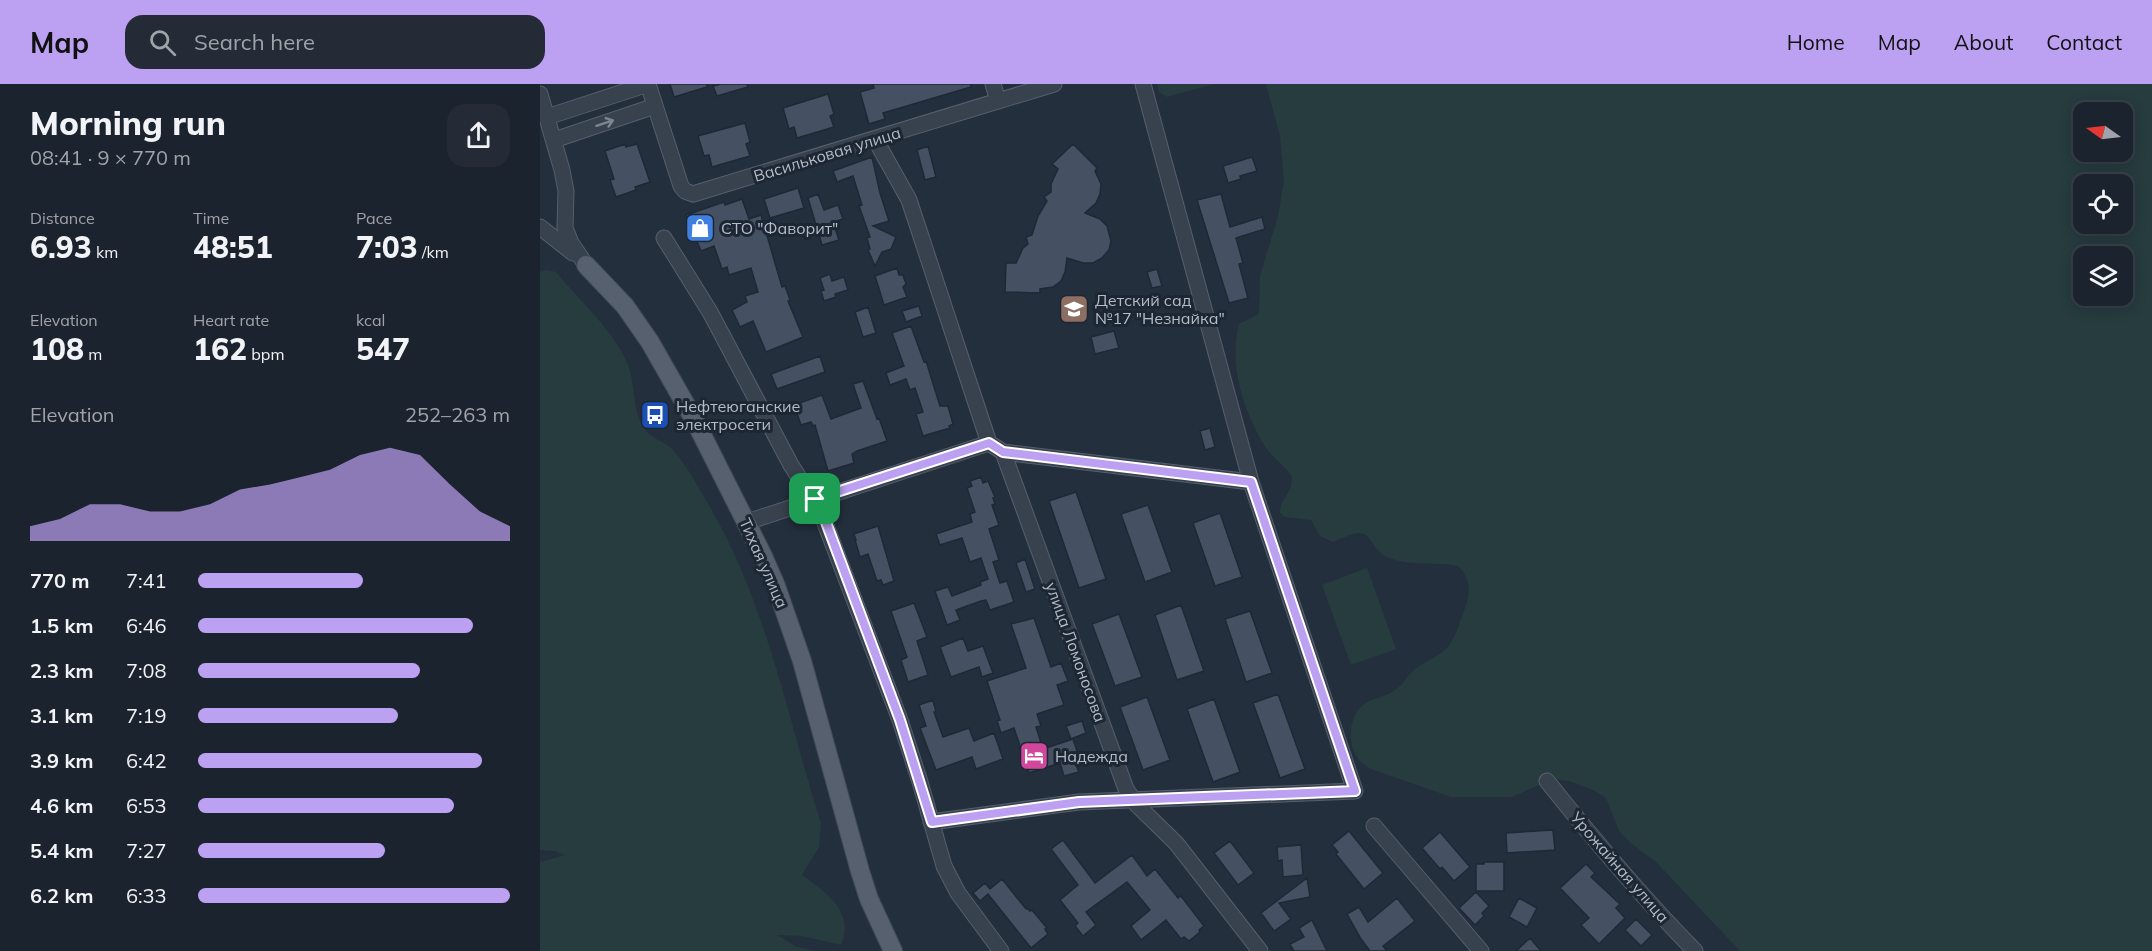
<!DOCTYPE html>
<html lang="en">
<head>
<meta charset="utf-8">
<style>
	:root { --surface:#1b232e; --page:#242b36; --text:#f1f3f6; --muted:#a0a4aa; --line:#39404a; --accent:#bca0f2 }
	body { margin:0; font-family:Mulish,sans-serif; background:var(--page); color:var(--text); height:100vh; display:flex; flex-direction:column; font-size:22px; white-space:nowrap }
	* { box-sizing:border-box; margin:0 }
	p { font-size:20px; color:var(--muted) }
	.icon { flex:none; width:33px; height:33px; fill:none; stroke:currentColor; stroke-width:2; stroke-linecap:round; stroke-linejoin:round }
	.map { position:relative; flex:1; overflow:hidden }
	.panel { display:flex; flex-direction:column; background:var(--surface); width:540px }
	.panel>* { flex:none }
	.needle { width:39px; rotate:284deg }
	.fabs { position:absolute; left:1533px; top:18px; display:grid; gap:12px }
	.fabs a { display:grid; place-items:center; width:60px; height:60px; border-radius:12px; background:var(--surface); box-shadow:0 3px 15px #0003,0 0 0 2px var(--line); font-size:30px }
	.pin { position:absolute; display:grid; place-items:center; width:51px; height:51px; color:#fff; margin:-26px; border-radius:12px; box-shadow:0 3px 9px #0006 }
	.round { display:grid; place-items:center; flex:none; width:63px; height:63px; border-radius:18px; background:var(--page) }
	.head { display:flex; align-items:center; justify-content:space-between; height:102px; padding:0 30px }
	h1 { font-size:33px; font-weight:800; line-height:45px }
	.metrics { display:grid; grid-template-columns:repeat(3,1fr); gap:9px; height:102px; padding:6px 30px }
	.metrics div { display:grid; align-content:center }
	.metrics b { font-size:30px; font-weight:800 }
	.metrics small { font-size:16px; font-weight:400 }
	.metrics p { font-size:16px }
	.chart { height:168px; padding:12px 30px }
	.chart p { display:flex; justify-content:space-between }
	.chart svg { width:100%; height:108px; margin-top:6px; fill:var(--accent); opacity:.7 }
	ul { padding:0 30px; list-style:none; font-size:20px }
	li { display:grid; grid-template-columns:96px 72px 1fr; align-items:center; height:45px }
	li i { height:15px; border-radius:8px; background:var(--accent) }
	header { display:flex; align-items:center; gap:36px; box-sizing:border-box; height:84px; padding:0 30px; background:var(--accent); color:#111 }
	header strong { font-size:28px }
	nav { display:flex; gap:33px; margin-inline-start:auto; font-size:21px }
	.search { width:420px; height:54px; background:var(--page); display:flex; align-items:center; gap:15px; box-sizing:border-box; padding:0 21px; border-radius:18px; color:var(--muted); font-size:22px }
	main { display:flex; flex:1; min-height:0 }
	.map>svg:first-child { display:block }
	.green { fill:#263c3f; fill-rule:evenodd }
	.building { fill:#455162; stroke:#1f2835; stroke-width:1.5 }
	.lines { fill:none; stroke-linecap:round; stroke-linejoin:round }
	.minor-casing { stroke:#565f6c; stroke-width:17 }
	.major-casing { stroke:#414a57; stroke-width:20 }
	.minor { stroke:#38414e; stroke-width:15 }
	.major { stroke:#56606e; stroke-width:18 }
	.oneway { stroke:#7c8592 }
	.route-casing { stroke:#fff; stroke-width:12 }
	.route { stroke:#bca0f2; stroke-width:8 }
	.labels { text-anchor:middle; stroke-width:6; stroke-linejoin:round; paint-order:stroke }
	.street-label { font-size:16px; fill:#b4bcc9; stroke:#1d2633 }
	.poi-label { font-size:16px; fill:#b4bcc9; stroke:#1d2633; text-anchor:start }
</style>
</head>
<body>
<header>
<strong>Map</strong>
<div class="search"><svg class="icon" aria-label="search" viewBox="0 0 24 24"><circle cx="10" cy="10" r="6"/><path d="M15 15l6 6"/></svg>Search here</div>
<nav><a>Home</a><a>Map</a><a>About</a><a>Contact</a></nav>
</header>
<main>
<section class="panel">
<div class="head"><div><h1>Morning run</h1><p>08:41 · 9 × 770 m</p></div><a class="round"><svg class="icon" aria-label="share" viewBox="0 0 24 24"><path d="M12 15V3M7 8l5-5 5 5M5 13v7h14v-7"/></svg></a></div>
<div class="metrics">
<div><p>Distance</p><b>6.93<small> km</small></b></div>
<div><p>Time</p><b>48:51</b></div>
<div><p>Pace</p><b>7:03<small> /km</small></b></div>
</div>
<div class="metrics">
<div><p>Elevation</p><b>108<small> m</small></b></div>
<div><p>Heart rate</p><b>162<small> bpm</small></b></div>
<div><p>kcal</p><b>547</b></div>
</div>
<div class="chart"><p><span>Elevation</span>252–263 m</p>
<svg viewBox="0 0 160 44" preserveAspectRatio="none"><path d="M0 44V38L10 35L20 29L30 29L40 32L50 32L60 29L70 23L80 21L90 18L100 15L110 9L120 6L130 9L140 21L150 32L160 38V44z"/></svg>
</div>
<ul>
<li><b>770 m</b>7:41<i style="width:53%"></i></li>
<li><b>1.5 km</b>6:46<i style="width:88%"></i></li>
<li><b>2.3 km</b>7:08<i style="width:71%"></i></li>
<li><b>3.1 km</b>7:19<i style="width:64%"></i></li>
<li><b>3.9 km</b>6:42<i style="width:91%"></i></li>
<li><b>4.6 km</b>6:53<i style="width:82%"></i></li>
<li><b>5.4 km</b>7:27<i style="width:60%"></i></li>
<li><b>6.2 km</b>6:33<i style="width:100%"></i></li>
</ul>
</section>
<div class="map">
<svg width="1612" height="867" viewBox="0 0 1612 867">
	<rect width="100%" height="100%" fill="#242f3e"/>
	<!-- green -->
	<path class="green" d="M617,0H674L627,13L619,8Z
		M726,0H1612V867H1200L1116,778L1092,760L1079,747L1066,714L1053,706L1029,697L1012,695L972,713H911L831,685C826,682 820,678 817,673C807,659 809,633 822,622C832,613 845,614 855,606C864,600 869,589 878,583C886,577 897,573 905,566C916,555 919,538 925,524C931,508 931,495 918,482C895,477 869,483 847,473C834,468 831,449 820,449C811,449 801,455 793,458L780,452L771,436L745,433L740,429C740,412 755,409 751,391C744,381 733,374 726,364C704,329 688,281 699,240L719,230L720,192L738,132L744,97L740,52ZM1544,28H1582V68H1544ZM1544,100H1582V140H1544ZM1544,172H1582V212H1544Z
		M6,186L16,188C38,215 77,250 88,281C96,301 92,330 106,347C113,355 125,358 132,365C146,380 157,401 167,418C226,517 247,631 281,740L279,763L262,791C286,809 315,826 301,861L261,852L237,851L257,863L275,867H0V778L25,771L15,767L0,766V188Z
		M827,484L856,565L811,581L782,501Z"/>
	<!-- building -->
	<path class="building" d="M130,0H167V3L134,13Z
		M181,0H207L208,3L177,12L173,2Z
		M333,0H431V3L343,29L345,35L329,40L320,8L334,4Z
		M288,10L294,30L290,32L294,43L257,54L254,43L249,45L243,24Z
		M205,39L210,58L206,60L210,72L172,83L169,71L164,72L158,52Z
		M85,60L86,63L97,60L110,98L95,103L96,106L76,113L70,96L74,95L65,67Z
		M533,60L557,84L555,87L561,100L560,110L556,119L545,129L560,135L567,142L571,157L569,166L562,174L553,179H543L527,174L525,188L521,197L513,203L500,205V209L465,208L466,179H476L483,164L488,160L486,153L492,151L498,132L507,117L504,113L511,108V100L518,85L512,80Z
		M388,62L396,93L385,96L377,66Z
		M332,73L340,109L349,137L333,142L356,153L351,165L342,168L335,182L328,166L330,165L327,154L330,153L319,122L322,121L313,92L297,98L293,87Z
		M712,73L717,87L700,92L701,95L688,99L683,82Z
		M258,104L264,124L230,134L224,115Z
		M278,110L284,126L298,121L303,135L293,138L299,156L282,161L268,114Z
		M681,110L690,143L722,133L725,145L696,154L703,179L699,180L708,214L689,219L657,116Z
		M202,115L209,135L221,131L242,203L245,202L250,216L248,217L263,253L226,268L213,237L200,243L192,226L207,218L205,212L218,208L211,184L189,191L187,183L182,185L174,162L161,167L146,131L184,118L185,121Z
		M357,184L359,191H363L366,200L363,203L367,213L344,221L335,192Z
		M617,185L622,202L612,204L607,188Z
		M290,190L292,197L304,193L308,206L295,210L296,213L284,217L281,207L284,206L280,194Z
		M379,222L382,232L366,238L362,227Z
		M328,223L336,249L323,253L315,228Z
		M371,242L384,278L386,277L400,322H408L413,340L409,342L410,344L383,352L376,330L383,328L375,304L370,306L366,295L350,301L346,289L364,282L352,249Z
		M574,247L579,264L555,270L551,253Z
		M280,272L285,288L237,305L231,290Z
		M323,297L337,335L339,334L347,357L317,367L312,370L314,379L288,387L275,341L273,342L271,338L261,341L254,321L282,311L291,335L321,324L313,300Z
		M670,344L675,363L665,366L660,347Z
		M441,393L443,399L448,397L455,413L453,414L455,420L452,421L459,441L449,445L459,476L453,478L460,499L467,497L474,518L450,526L446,516L441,517L416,526L420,536L407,541L395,507L408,503L412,512L441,501L440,498L448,495L441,474L430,478L422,454L400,461L396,450L432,438L430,430L435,428L427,404L432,402L430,397Z
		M536,408L566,495L539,504L509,417Z
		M608,421L632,488L605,498L581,430Z
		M680,429L702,493L675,502L653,439Z
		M338,442L354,497L343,501L341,496L337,497L328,470L320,473L315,456H316L314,450Z
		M485,475L495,505L486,508L476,479Z
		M374,519L387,553L377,557L388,591L368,598L361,576L367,573L351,527Z
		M641,521L664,587L637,596L615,531Z
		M710,527L732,589L706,598L685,535Z
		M579,530L602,593L575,602L552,540Z
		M494,534L511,583L521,579L528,597L517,601L524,621L497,630L501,642L496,643L503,665L533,655L541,679L536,681L539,688L524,692L520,679L489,689L474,644L461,649L457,637L460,636L447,597L486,584L471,540Z
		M423,554L428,567L443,562L453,589L442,593L439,583L411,593L400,563Z
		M738,610L765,685L740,694L713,619Z
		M607,613L630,676L603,686L580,623Z
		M674,615L700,688L673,698L647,625Z
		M393,616L396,628H394L403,653L429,644L434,657L454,649L463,675L436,685L432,673L396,686L380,644L386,642L379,621Z
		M542,637L546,649L531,655L526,642Z
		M1013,746L1015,766L967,769L966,749Z
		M809,747L843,789L824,805L796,770L798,768L792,761Z
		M900,748L930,783L914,797L902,783L900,785L882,764Z
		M523,756L555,799L592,771L607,792L615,785L638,814L641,812L664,842L659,846L660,848L649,857L644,853L641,855L626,836L601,856L591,842L610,826L587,798L546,828L556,841L543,852L535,842L538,839L520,816L538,801L511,765Z
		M690,757L714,789L698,801L674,769Z
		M761,761L763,791L743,793L742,776L738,777L737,763Z
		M944,778H964V807H936V780H944Z
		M1046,780L1055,789L1051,793L1080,820L1076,824L1085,834L1059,860L1041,841L1049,834L1020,804Z
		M767,794L770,813L739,819L751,835L734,847L721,829Z
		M462,795L486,825L487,824L490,827L492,826L507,844L505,845L508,850L491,864L448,810L440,817L433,809L445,799L450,805Z
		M936,808L949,822L942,829L944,832L935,841L919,824Z
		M857,814L875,837L843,862L847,867H830L821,855L807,830L819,823L828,838Z
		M979,814L997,824L987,843L969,833Z
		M1096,835L1112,851L1101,862L1085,846Z
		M772,836L787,867H754L750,860L764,853L759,844Z
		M990,854L1001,867H976Z"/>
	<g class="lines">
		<!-- minor casing -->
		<g class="minor-casing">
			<path id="minor" d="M453,0L458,17
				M0,10L22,86L26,107L25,144L31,159L46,181
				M7,33L108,0L141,102L145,107L153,110L514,0
				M335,55L369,116L449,359
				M14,56L115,22
				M0,143L33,169
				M124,154L170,228L251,381L280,426L360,636L380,698L404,782L418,809L461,867
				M463,368L586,705L597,721L636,759L720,867
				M207,438L449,359L463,368L711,398
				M1007,697C1054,756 1102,813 1155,867
				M391,738L539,718L815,707L711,398L603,0
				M834,742L941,867"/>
		</g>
		<!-- major casing -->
		<g class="major-casing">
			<path id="major" d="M46,181L85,222L110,258L155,337L223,472L236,502L262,577L320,787L329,815L353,867"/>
		</g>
		<!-- minor -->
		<use href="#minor" class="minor"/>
		<!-- major -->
		<use href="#major" class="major"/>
	</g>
	<!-- one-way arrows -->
	<defs><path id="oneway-shaft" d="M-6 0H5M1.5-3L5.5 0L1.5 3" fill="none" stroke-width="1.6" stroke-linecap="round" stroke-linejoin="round" transform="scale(1.5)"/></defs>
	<use class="oneway" href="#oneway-shaft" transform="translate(65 39) rotate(-18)"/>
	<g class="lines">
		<!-- route casing -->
		<g class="route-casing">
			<path id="route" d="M449,359L463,368L711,398L815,707L539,718L392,738L360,636L284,433L275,415Z"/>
		</g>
		<!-- route -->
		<use href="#route" class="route"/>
	</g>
	<!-- icons -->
	<defs>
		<g id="shop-square" transform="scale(1.5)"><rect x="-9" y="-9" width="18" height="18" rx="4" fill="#3f7fe0" stroke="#1d2633"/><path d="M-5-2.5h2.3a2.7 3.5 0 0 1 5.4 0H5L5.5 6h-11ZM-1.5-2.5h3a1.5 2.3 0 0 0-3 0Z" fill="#fff"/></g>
		<g id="school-square" transform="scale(1.5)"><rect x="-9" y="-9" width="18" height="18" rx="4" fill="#8d6e63" stroke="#1d2633"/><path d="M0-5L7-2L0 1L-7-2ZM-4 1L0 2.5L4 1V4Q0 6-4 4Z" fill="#fff"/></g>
		<g id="bus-square" transform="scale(1.5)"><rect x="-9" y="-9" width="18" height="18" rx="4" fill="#1a4fb4" stroke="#1d2633"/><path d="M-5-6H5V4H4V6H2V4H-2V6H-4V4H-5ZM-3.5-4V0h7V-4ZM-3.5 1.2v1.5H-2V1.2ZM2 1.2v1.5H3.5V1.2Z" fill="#fff"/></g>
		<g id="hotel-square" transform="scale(1.5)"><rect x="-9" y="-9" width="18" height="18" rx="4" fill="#d1479c" stroke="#1d2633"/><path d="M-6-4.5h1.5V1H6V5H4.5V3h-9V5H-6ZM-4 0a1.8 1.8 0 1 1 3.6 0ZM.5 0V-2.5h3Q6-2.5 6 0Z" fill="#fff"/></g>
	</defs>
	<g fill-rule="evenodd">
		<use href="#shop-square" x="160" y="144"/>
		<use href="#school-square" x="534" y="225"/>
		<use href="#bus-square" x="115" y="331"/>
		<use href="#hotel-square" x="494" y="672"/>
	</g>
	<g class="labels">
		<!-- street labels -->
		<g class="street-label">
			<text transform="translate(287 70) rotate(-17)" y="6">Васильковая улица</text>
			<text transform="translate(224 479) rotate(66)" y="6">Тихая улица</text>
			<text transform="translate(536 568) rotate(70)" y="6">улица Ломоносова</text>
			<text transform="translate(1080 783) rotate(49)" y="6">Урожайная улица</text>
		</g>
		<!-- poi labels -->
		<g class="poi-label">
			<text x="181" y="150">СТО "Фаворит"</text>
			<text x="555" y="222">Детский сад<tspan x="555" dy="18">№17 "Незнайка"</tspan></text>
			<text x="136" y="328">Нефтеюганские<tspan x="136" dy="18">электросети</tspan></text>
			<text x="515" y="678">Надежда</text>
		</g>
	</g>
</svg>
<div class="fabs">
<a><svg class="needle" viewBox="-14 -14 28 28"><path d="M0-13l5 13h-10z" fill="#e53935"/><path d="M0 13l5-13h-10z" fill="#a0a4aa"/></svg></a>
<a><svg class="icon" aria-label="locate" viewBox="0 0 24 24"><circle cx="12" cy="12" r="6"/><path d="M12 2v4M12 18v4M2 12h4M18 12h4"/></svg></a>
<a><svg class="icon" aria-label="layers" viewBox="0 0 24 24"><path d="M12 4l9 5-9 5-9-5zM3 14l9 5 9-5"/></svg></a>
</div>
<div class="pin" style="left:275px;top:415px;background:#1e9e55"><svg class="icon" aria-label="arrive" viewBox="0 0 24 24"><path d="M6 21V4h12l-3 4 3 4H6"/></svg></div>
</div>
</main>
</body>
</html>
